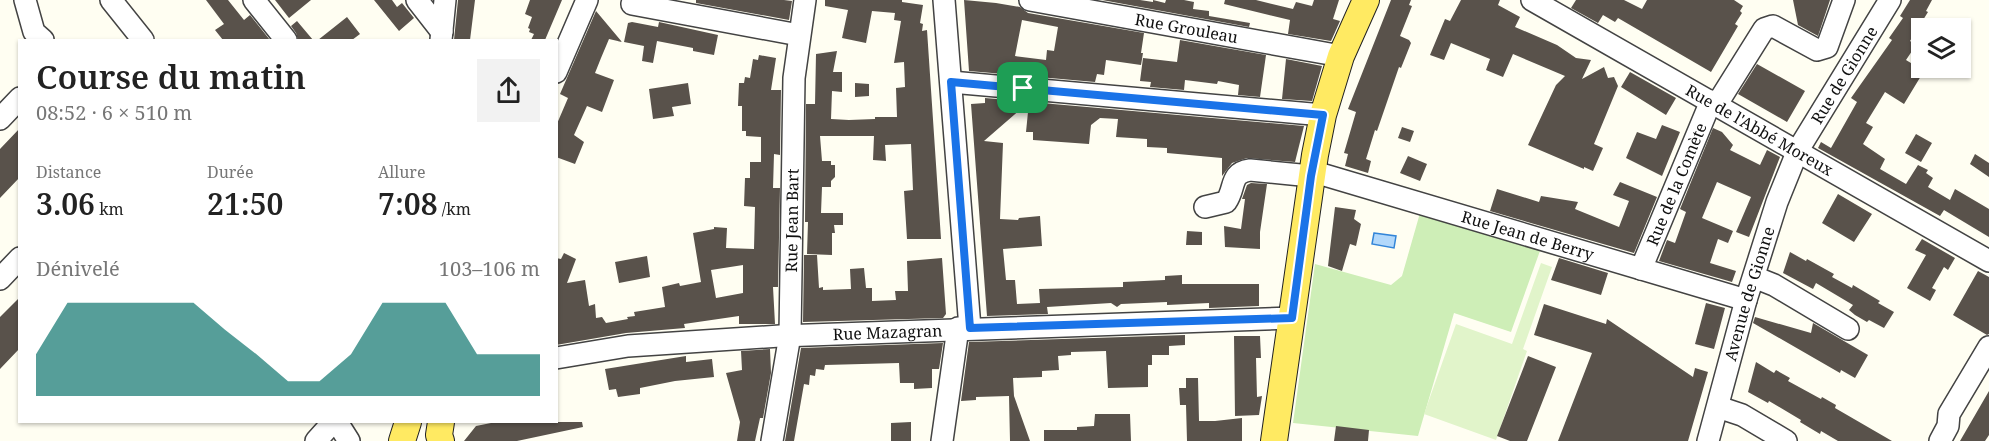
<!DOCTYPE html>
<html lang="fr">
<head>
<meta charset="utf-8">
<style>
	:root { --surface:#fff; --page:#f2f2f2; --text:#222; --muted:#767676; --accent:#0f766e }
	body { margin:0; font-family:"Noto Serif",serif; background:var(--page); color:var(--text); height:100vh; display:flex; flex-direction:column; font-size:22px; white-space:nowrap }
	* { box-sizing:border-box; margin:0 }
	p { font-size:20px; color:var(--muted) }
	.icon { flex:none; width:33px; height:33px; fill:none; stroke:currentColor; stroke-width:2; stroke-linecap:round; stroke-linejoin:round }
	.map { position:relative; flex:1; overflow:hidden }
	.side { position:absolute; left:18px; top:39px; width:540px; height:384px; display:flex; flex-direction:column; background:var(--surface); border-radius:0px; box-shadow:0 2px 4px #0004 }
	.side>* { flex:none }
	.controls { position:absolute; left:1911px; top:18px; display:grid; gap:12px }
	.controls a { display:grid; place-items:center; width:60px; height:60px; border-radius:0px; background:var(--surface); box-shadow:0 2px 4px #0004; font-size:30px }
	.pin { position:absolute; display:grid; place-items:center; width:51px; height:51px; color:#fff; margin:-26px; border-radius:12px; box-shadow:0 3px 9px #0006 }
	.round { display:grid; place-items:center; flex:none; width:63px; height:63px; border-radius:0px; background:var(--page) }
	.summary { display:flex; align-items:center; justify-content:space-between; height:102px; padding:0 18px }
	h1 { font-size:33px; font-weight:600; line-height:45px }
	.metrics { display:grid; grid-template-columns:repeat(3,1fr); gap:9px; height:102px; padding:6px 18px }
	.metrics div { display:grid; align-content:center }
	.metrics b { font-size:30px; font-weight:600 }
	.metrics small { font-size:16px; font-weight:400 }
	.metrics p { font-size:16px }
	.chart { height:168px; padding:12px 18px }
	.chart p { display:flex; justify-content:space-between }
	.chart svg { width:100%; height:108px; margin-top:6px; fill:var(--accent); opacity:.7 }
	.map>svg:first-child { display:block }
	.green { fill:#ceeeb7 }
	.pitch { fill:#e1f4ca }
	.water { fill:#b2d8fb; stroke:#3385d8; stroke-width:1.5 }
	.building { fill:#59524b; fill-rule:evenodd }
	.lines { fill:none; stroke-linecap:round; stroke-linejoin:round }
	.minor-casing { stroke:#434343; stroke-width:24 }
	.major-casing { stroke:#212121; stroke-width:28 }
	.minor { stroke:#fff; stroke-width:21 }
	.major { stroke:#ffea62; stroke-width:26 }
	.route-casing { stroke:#fff; stroke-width:12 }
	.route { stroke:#1a73e8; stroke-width:8 }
	.labels { text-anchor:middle; stroke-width:6; stroke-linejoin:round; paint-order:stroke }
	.street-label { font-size:16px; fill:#101010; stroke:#fff }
</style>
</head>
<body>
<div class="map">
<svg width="1989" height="441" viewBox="0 0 1989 441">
	<rect width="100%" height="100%" fill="#fffef2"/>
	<!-- green -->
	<path class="green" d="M1420,213L1541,248L1511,332L1454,313L1418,436L1293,423L1315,264L1391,285L1402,276Z"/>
	<!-- pitch -->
	<path class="pitch" d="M1541,263L1552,267L1523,349L1527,351L1496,440L1424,414L1456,324L1512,344Z"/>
	<!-- water -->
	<path class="water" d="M1374,233L1396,236L1394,248L1372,244Z"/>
	<!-- building -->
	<path class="building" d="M206,0H228L244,20L250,15L270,40H223L215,30L224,24Z
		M275,0H311L289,18Z
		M374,0H392L397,7L402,3L414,18L399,31Z
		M458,0H475L470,40H454Z
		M530,0H562L545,40H531L534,34L529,32L530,29L528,28L532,17L525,14Z
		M696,0H784L792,1L789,20L696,3Z
		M825,0H902V2L923,5L920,23L923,24L922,31L927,30L941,239H907L904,191L913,190L911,144L885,145L886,161L873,160L874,136H820L822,161H831V165H835V177L831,181V187H822L821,213H843V225H834L835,233H832V255L807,254L808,222H805L806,104H815L816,54L837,51L833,72H842V92L832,91L831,119L849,120L875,119V117H897L896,88L905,87L904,62L894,63L901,21L894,20L895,13L872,11L866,43L842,38L848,10L825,6Z
		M964,0L996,3L1020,7L1028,13L1144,33L1141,53H1143L1141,65L1106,60L1104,75L1097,74L1095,82L969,71ZM1022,20L1058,27L1054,51L1047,50L1046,60L1015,56Z
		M1102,0H1140L1153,2V0L1165,3L1166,0H1184L1194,2L1193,9L1209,11V16L1250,23L1249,27Z
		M1225,0H1256L1293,9L1296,2L1312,6L1314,0H1339L1333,19L1340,21L1331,41L1288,34L1290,20L1224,4Z
		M1391,0H1411L1409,5L1412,6L1400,36L1409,40L1411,43L1401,68L1399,67L1377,131L1375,130L1366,159L1371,161L1368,173L1345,166L1348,154L1344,153L1356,112L1348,109Z
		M1461,0H1500L1498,5L1520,17L1515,27L1557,45L1576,58L1591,60L1582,79L1604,67L1608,78L1614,77L1618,86L1594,144L1603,148L1593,171L1584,167V169L1528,145L1556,85L1565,76L1513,54L1503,77L1486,70L1490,59L1451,43L1444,60L1430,55L1445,19L1450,21Z
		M1576,0H1624L1642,9L1647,0H1734L1743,6L1740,11L1742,13L1735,24L1738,26L1711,72L1618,18L1615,22L1603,15L1598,23L1571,8Z
		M1793,0H1830L1818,36L1798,25Z
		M1910,0H1932L1926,11L1928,12L1910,41L1916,45L1906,60L1924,71L1904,104L1885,92L1866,123L1873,127L1863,144L1885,159L1880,169L1906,184L1918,165L1928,170L1926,173L1933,178L1928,187L1950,200L1955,189L1989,209V237L1944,210L1940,216L1818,148L1821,142L1831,148L1857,102L1851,98L1892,40L1889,38L1903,18L1900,16Z
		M596,11L622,42L609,39L601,58L595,73L614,80L602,112L587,106L574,135L584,142L575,164L556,157V126L568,98L560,94Z
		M347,17L360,34L352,40H318Z
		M297,21L313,40H298L296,33L291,26Z
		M632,22L658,27L659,22L718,35L714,55L693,51V48L657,41L653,63L642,61L644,46L624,42L628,23Z
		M1180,40L1266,55L1260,97L1238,95L1239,85L1218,81L1217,84L1185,80L1184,90L1150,87L1151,82L1140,81L1143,58L1177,62Z
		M759,55L776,58L771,90H781L780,155L774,154L773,188H780L778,287H773L775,324H739V316L684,324L685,328L626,333L556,345V258L561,259L564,253L576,259L567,283L585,280L589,306L595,304L596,318L602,317L606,323L628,319L627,317L635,316L634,312L665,307L662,287L679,283L680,286L701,282L693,233L714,229V227L727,228L726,248L754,249L755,207L744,206L745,178H750V162H761V137L746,136V131H742V106H738L739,83H744L745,77L750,78L753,59L758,60ZM743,265V293L716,298L711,270Z
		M1286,59L1322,66L1312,101L1282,99Z
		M1757,64L1805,91L1787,122L1738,94Z
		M1630,72L1676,98L1666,115L1621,87Z
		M688,83L691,104L672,107L674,116L653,119L649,89Z
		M855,83L869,84V96L855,97Z
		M985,98L1304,126L1295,162L1247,158L1232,163L1222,176V158L1167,153V148L1147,147V139L1116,137L1118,119L1100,118L1091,125L1089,144L1033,140V132H1026L1029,102L984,141L1003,143L1000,219L1018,220L1019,218L1040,216L1042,246L1003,249L1006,280H1015L1017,304L1040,303L1039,289L1123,287V282L1165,280V276L1182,275V284H1259V306L1209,308V303L1167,305V302L1121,304L1117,307L1111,303L1047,307L1048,314L987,316L971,104L985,103Z
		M1662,125L1680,132L1662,176L1626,158L1637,132L1656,139Z
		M1402,127L1414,131L1410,142L1398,138Z
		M20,128V177L0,198V149Z
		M1713,128L1722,132L1733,145L1730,150L1760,165L1767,150L1780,157L1749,237L1736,232L1751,197L1717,182L1702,218L1733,231L1728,243L1718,239L1710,263L1736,271L1732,282L1659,261L1667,240L1675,243L1686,212L1680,209Z
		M1916,134L1932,143L1921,162L1905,153Z
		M1975,154L1989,163V177L1970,164Z
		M1408,156L1427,164L1420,181L1400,173Z
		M1620,182L1657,197L1634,253L1490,211L1497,189L1539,202L1541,196L1578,202L1575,209L1619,227L1629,201L1613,195Z
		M1251,183L1267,184L1260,232V249L1225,247L1224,226L1241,229L1245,199H1242L1247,185Z
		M1838,194L1872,214L1854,242L1822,223Z
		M1335,207L1356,210L1354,219L1361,224L1356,246L1350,244L1342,271L1328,266Z
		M1187,231L1202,232V245H1186Z
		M1922,239L1955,258L1948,270L1944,267L1932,288L1936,290L1930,301L1907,288L1926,255L1915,250Z
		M1790,252L1806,261L1807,259L1834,274L1832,277L1852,288L1853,285L1880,301L1878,303L1894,312L1884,328L1869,320L1867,322L1855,315L1849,310L1853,305L1816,283L1813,289L1783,273Z
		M804,255H817L819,288L823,287V290L851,289L850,269L864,268L866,288H872V301L896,300L895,291H908L907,261L942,258L946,314L943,318L803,322Z
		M647,256L650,277L619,283L615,262Z
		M1559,258L1608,273L1601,295L1551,280Z
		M1978,271L1989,277V334L1987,335L1953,315Z
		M20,297V348L0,369V317Z
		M1706,303L1725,308L1714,349L1695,344Z
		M1544,304L1606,324L1607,319L1693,377L1695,368L1708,372L1688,441H1558L1592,353L1534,335Z
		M1755,317L1811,333L1813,323L1868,355L1855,378L1841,370L1840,373L1753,323Z
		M1185,335V345L1169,346V355H1152V365H1148V387L1108,388L1106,351L1071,352V355L1058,356L1059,370L1042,371V377L1013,378L1014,396L1030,441H1010L1009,396L976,397V400L961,401L969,342Z
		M1234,336H1260L1261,358H1256L1257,397L1262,396L1259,415L1235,416Z
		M943,343L939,369H932V388L914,389V383H900L899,363L825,365L824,370L816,369L815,376L810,375L809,385L804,384L794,441H785L801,348Z
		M770,349L771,373L763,418H760L755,441H737L740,422L726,373L742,370L741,351Z
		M686,356V362L712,359L714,377L675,381L640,388V394L618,397L616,389L609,390L605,369Z
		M1528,356L1556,367L1527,441H1510L1497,436Z
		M1756,362L1774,373L1776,370L1790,378L1788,381L1821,399L1822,397L1836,405L1835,408L1892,441H1838L1821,431L1820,434L1800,422L1801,420L1769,401L1768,403L1748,392Z
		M1186,378H1198L1199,421H1215L1242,418V441H1187L1186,405H1180L1179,388H1186Z
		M1989,391V435L1985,441H1960Z
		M1095,414H1130L1131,441H1044V430H1077V427L1094,426Z
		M496,422H582L583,427L517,441H464L476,426Z
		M911,422V441H891V423Z
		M1336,426L1369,430L1368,441H1334Z"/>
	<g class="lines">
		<!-- minor casing -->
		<g class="minor-casing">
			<g id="minor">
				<path d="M25,0L34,32L43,40"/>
				<path d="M111,0L143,40"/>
				<path d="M254,0L286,40"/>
				<path d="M417,0L442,32"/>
				<path d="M944,0L970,328"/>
				<path id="s1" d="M1030,0L1341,56"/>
				<path id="s2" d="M1532,0L1989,261"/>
				<path d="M632,4L799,35"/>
				<path d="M441,40L445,0"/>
				<path d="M556,72L587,0"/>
				<path d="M951,82L1323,115"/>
				<path d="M1717,104L1764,29L1773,26L1817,50L1827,47L1844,0"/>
				<path d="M0,119L20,98"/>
				<path id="s3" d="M1311,171L1746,300"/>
				<path d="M1205,207L1226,202C1236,188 1229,173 1250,170L1311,176"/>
				<path id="s4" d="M1641,269L1711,101"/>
				<path d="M1754,277L1774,285L1848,329"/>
				<path d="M0,279L20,258"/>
				<path id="s5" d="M556,358L628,346L780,336L1292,318"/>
				<path d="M1718,407L1742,415L1786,441"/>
				<path d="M337,422L349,441"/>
				<path d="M316,441L333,422"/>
				<path id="s6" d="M772,441L790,335L794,78L805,0"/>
				<path d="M942,441L958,328"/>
				<path id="s7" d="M1708,441L1746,300L1777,202L1798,150L1890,0"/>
				<path d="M1940,441L1948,426L1949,414L1989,347"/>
			</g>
		</g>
		<!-- major casing -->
		<g class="major-casing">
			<path id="major" d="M441,422L439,435L441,441
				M402,441L408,422
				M1274,441L1315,155L1323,115L1341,56L1366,0"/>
		</g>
		<!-- minor -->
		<use href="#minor" class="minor"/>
		<!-- major -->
		<use href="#major" class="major"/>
	</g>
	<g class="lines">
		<!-- route casing -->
		<g class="route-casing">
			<path id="route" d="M951,82L1323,115L1311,176L1292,318L970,328Z"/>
		</g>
		<!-- route -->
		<use href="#route" class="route"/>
	</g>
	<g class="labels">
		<!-- street labels -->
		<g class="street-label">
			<text dy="6" stroke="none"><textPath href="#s1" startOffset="159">Rue Grouleau</textPath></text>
			<text dy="6" stroke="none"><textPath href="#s7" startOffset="393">Rue de Gionne</textPath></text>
			<text dy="6" stroke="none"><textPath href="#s2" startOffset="262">Rue de l'Abbé Moreux</textPath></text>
			<text dy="6" stroke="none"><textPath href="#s4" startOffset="92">Rue de la Comète</textPath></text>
			<text dy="6" stroke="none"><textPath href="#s6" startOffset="222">Rue Jean Bart</textPath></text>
			<text dy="6" stroke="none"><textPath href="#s3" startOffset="226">Rue Jean de Berry</textPath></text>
			<text dy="6" stroke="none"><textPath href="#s7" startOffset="153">Avenue de Gionne</textPath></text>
			<text dy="6" stroke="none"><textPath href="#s5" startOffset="333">Rue Mazagran</textPath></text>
		</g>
	</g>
</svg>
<div class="controls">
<a><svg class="icon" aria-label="layers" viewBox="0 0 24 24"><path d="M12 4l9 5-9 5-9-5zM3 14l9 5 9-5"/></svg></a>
</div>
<div class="pin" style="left:1023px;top:88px;background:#1e9e55"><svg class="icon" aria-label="arrive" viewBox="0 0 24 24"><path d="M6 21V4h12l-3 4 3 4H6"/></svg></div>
<section class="side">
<div class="summary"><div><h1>Course du matin</h1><p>08:52 · 6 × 510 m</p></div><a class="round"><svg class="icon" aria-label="share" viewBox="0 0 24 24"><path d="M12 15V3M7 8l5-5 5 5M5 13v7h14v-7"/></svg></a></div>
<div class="metrics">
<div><p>Distance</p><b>3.06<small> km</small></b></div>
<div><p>Durée</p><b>21:50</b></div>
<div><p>Allure</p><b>7:08<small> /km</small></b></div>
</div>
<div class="chart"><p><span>Dénivelé</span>103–106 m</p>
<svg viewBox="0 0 160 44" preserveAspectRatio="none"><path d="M0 44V27L10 6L20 6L30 6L40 6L50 6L60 17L70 27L80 38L90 38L100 27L110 6L120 6L130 6L140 27L150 27L160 27V44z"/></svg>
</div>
</section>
</div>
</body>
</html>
